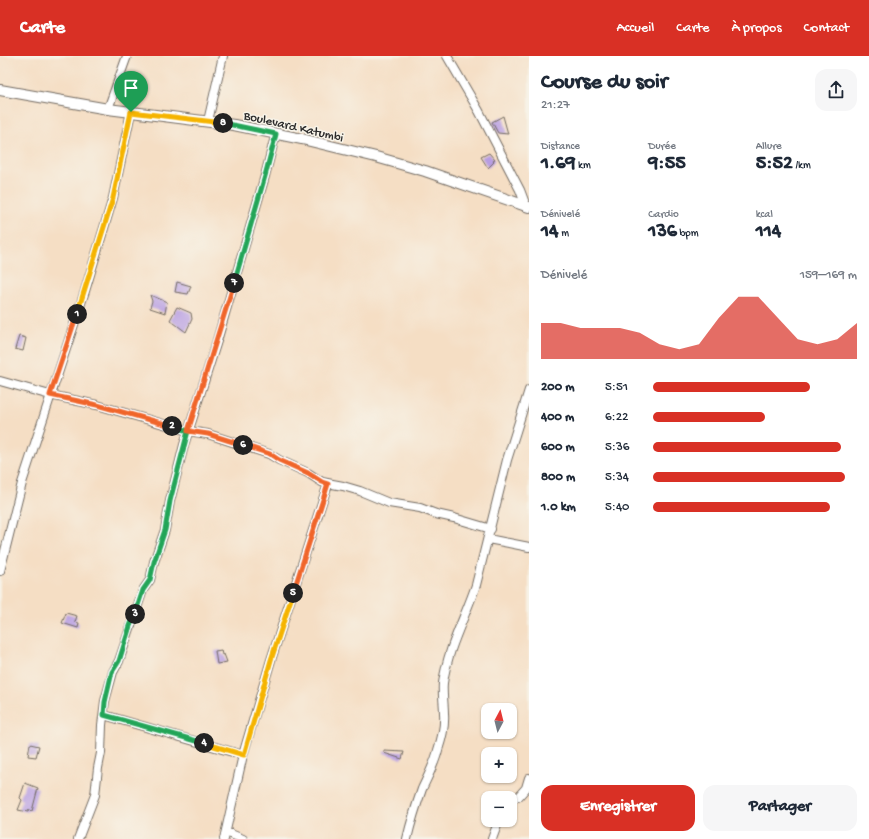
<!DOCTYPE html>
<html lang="fr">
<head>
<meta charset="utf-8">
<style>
	:root { --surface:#fff; --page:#f6f6f7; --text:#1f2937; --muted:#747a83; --accent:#d93025 }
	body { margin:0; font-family:"Gochi Hand",sans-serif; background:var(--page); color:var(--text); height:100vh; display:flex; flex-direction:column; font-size:15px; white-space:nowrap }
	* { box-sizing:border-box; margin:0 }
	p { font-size:13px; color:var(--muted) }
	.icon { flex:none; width:22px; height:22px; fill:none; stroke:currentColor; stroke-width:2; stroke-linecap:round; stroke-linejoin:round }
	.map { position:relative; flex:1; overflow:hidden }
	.details { display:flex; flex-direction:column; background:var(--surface); width:340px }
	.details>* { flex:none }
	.needle { width:26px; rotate:7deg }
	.controls { position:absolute; left:481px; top:647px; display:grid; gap:8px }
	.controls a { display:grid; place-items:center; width:36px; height:36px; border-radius:8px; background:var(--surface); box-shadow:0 1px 3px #0004; font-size:20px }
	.pin { position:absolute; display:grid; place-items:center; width:34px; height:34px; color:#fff; margin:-41px -17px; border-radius:50% 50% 50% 0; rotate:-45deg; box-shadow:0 0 4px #0007 }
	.pin .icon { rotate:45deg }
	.km { position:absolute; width:20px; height:20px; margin:-10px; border-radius:50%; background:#222; color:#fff; font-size:11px; line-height:20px; text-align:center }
	.round { display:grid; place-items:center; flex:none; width:42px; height:42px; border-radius:12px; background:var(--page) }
	.overview { display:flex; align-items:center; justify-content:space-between; height:68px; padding:0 12px }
	h1 { font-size:22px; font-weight:800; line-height:30px }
	.metrics { display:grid; grid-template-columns:repeat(3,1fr); gap:6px; height:68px; padding:4px 12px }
	.metrics div { display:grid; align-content:center }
	.metrics b { font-size:20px; font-weight:800 }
	.metrics small { font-size:11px; font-weight:400 }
	.metrics p { font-size:11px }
	.chart { height:112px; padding:8px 12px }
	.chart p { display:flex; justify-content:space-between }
	.chart svg { width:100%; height:72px; margin-top:4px; fill:var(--accent); opacity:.7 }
	.button { display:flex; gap:8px; margin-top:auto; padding:8px 12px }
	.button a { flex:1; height:46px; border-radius:12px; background:var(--accent); color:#fff; font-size:16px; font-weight:800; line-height:46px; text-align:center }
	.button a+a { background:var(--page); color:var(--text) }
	ul { padding:0 12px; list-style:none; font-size:13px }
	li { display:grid; grid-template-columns:64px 48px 1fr; align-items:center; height:30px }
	li i { height:10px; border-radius:5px; background:var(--accent) }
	header { display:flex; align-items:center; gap:24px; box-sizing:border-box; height:56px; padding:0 20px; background:var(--accent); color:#fff }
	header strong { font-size:19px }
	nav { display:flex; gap:22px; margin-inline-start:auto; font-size:14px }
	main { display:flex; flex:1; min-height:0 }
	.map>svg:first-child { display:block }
	.building { fill:#b79de2 }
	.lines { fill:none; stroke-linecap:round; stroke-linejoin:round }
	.minor-casing { stroke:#726a61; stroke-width:10 }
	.tertiary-casing { stroke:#726a61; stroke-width:12 }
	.minor { stroke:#fff; stroke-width:8 }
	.tertiary { stroke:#fff; stroke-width:10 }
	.split-1-casing { stroke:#fff; stroke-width:8 }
	.split-2-casing { stroke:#fff; stroke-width:8 }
	.split-3-casing { stroke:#fff; stroke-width:8 }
	.split-4-casing { stroke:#fff; stroke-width:8 }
	.split-5-casing { stroke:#fff; stroke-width:8 }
	.split-6-casing { stroke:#fff; stroke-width:8 }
	.split-7-casing { stroke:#fff; stroke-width:8 }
	.split-8-casing { stroke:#fff; stroke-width:8 }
	.split-9-casing { stroke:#fff; stroke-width:8 }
	.split-1 { stroke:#f5b400; stroke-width:5 }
	.split-2 { stroke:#f0652b; stroke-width:5 }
	.split-3 { stroke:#22a559; stroke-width:5 }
	.split-4 { stroke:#22a559; stroke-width:5 }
	.split-5 { stroke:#f5b400; stroke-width:5 }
	.split-6 { stroke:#f0652b; stroke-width:5 }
	.split-7 { stroke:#f0652b; stroke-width:5 }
	.split-8 { stroke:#22a559; stroke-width:5 }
	.split-9 { stroke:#f5b400; stroke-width:5 }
	.labels { text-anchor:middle; stroke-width:3; stroke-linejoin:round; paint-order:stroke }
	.street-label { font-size:13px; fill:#2b2b2b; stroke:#f7f3e8 }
</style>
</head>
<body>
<header>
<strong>Carte</strong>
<nav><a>Accueil</a><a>Carte</a><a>À propos</a><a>Contact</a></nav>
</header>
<main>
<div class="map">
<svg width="529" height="783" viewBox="0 0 529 783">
	<rect width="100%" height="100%" fill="#f7f3e8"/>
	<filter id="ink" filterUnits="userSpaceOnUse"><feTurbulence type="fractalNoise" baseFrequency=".025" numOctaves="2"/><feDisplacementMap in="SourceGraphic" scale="8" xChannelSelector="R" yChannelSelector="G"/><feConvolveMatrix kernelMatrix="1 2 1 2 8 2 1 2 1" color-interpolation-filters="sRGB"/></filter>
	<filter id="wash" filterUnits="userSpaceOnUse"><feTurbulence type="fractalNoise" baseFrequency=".012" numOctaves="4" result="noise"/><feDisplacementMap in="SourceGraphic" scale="16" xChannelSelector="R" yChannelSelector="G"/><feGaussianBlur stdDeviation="0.9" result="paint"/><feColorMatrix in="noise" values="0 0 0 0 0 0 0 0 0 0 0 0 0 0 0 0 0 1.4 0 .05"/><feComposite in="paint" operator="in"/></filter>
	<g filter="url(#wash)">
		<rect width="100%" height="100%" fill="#f5dec4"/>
		<g id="blocks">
			<!-- building -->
			<path class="building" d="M503,60L508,78L498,77L492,66Z
				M489,97L495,104L493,105L494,106L488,112L481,101Z
				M177,226L191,230L188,238L175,236Z
				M150,239L167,246L165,257L150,252L152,245Z
				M177,251L191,257L192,263L186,276L170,264Z
				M19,280L26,282L23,295L15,293Z
				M66,557L77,560L75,566L79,567L78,572L62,567Z
				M221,594L222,599L224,598L227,606L217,608L215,595Z
				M30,688L39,690L36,701L28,700Z
				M384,695L404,696L402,703L384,697Z
				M25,727L38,732L32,755L29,754L28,756L18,754L22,744L20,742Z"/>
		</g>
	</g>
	<g filter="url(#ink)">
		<use href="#blocks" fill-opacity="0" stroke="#726a61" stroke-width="1"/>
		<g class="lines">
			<!-- minor casing -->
			<g class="minor-casing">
				<path id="minor" d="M447,0L479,55L520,134L526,150
					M108,53L127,0
					M208,65L223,0
					M0,325L50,339L97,349L188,375L208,378L269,398L279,404L308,417L322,426L343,430L360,435L389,447L420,452L436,458L454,462L491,473
					M488,483L529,491
					M0,515L22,427L85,235L113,142L131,56
					M104,659L243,699
					M510,742L518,741L526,732L529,722
					M226,776L243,783
					M78,783L95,739L98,712L101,697L102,669L105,645L113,616L119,605L143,534L150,524L154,506L165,474L170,445L184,389L217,285L265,120L276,77
					M224,783L243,699L271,604L328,428
					M407,783C411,766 416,750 422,733C428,720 435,707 438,694C442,682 445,669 444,658C444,647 442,638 443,627C448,591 465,562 476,529L507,404L529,334
					M492,783L499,764"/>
			</g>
			<!-- tertiary casing -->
			<g class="tertiary-casing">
				<path id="tertiary" d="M0,34L108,53L234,69L302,83L376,101L425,115L529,151"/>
			</g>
			<!-- minor -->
			<use href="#minor" class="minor"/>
			<!-- tertiary -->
			<use href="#tertiary" class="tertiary"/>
		</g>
	</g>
	<g class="lines" filter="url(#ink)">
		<!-- split-1 casing -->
		<g class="split-1-casing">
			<path id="split-1" d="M77,258L113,142L131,56"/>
		</g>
		<!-- split-2 casing -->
		<g class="split-2-casing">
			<path id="split-2" d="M77,258L50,339L97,349L172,370"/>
		</g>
		<!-- split-3 casing -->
		<g class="split-3-casing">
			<path id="split-3" d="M135,558L143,534L150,524L154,506L165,474L170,445L188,375L172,370"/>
		</g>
		<!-- split-4 casing -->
		<g class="split-4-casing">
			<path id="split-4" d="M135,558L130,570L119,605L112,616L105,646L104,659L204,687"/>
		</g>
		<!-- split-5 casing -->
		<g class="split-5-casing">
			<path id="split-5" d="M204,687L244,699L271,604L293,537"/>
		</g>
		<!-- split-6 casing -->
		<g class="split-6-casing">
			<path id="split-6" d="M243,389L270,398L279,404L308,417L322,426L328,428L293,537"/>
		</g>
		<!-- split-7 casing -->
		<g class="split-7-casing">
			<path id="split-7" d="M234,227L188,375L208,378L243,389"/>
		</g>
		<!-- split-8 casing -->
		<g class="split-8-casing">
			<path id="split-8" d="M223,67L276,78L265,120L234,227"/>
		</g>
		<!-- split-9 casing -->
		<g class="split-9-casing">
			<path id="split-9" d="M131,56L223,67"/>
		</g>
		<!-- split-1 -->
		<use href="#split-1" class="split-1"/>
		<!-- split-2 -->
		<use href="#split-2" class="split-2"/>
		<!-- split-3 -->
		<use href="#split-3" class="split-3"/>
		<!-- split-4 -->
		<use href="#split-4" class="split-4"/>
		<!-- split-5 -->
		<use href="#split-5" class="split-5"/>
		<!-- split-6 -->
		<use href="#split-6" class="split-6"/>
		<!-- split-7 -->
		<use href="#split-7" class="split-7"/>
		<!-- split-8 -->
		<use href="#split-8" class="split-8"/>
		<!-- split-9 -->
		<use href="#split-9" class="split-9"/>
	</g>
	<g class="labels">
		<!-- street labels -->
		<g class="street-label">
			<text transform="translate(294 69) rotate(13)" y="5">Boulevard Katumbi</text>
		</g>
	</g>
</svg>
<div class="controls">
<a><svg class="needle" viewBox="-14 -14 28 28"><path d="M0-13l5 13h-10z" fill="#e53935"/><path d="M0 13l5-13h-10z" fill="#747a83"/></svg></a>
<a>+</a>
<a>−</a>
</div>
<div class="pin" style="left:131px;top:56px;background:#1e9e55"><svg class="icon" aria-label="arrive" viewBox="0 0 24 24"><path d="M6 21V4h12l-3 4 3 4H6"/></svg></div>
<b class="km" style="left:77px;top:258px">1</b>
<b class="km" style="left:172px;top:370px">2</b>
<b class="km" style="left:135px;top:558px">3</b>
<b class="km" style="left:204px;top:687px">4</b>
<b class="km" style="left:293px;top:537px">5</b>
<b class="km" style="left:243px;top:389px">6</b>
<b class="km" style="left:234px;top:227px">7</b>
<b class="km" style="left:223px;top:67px">8</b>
</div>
<section class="details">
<div class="overview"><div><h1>Course du soir</h1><p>21:27</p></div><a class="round"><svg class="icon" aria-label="share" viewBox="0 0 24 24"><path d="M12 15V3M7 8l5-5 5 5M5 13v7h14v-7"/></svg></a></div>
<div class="metrics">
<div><p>Distance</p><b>1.69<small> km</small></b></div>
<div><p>Durée</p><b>9:55</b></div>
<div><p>Allure</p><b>5:52<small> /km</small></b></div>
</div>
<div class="metrics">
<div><p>Dénivelé</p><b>14<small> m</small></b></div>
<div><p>Cardio</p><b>136<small> bpm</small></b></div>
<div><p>kcal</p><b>114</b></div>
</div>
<div class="chart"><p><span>Dénivelé</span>159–169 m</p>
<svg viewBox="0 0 160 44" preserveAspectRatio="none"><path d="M0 44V22L10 22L20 25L30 25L40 25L50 28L60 35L70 38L80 35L90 19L100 6L110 6L120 19L130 32L140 35L150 32L160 22V44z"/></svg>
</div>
<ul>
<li><b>200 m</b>5:51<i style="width:77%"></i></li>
<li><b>400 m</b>6:22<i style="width:55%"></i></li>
<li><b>600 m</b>5:36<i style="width:92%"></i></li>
<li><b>800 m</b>5:34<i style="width:94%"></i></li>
<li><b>1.0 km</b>5:40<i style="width:87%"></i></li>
</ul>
<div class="button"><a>Enregistrer</a><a>Partager</a></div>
</section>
</main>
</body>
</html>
